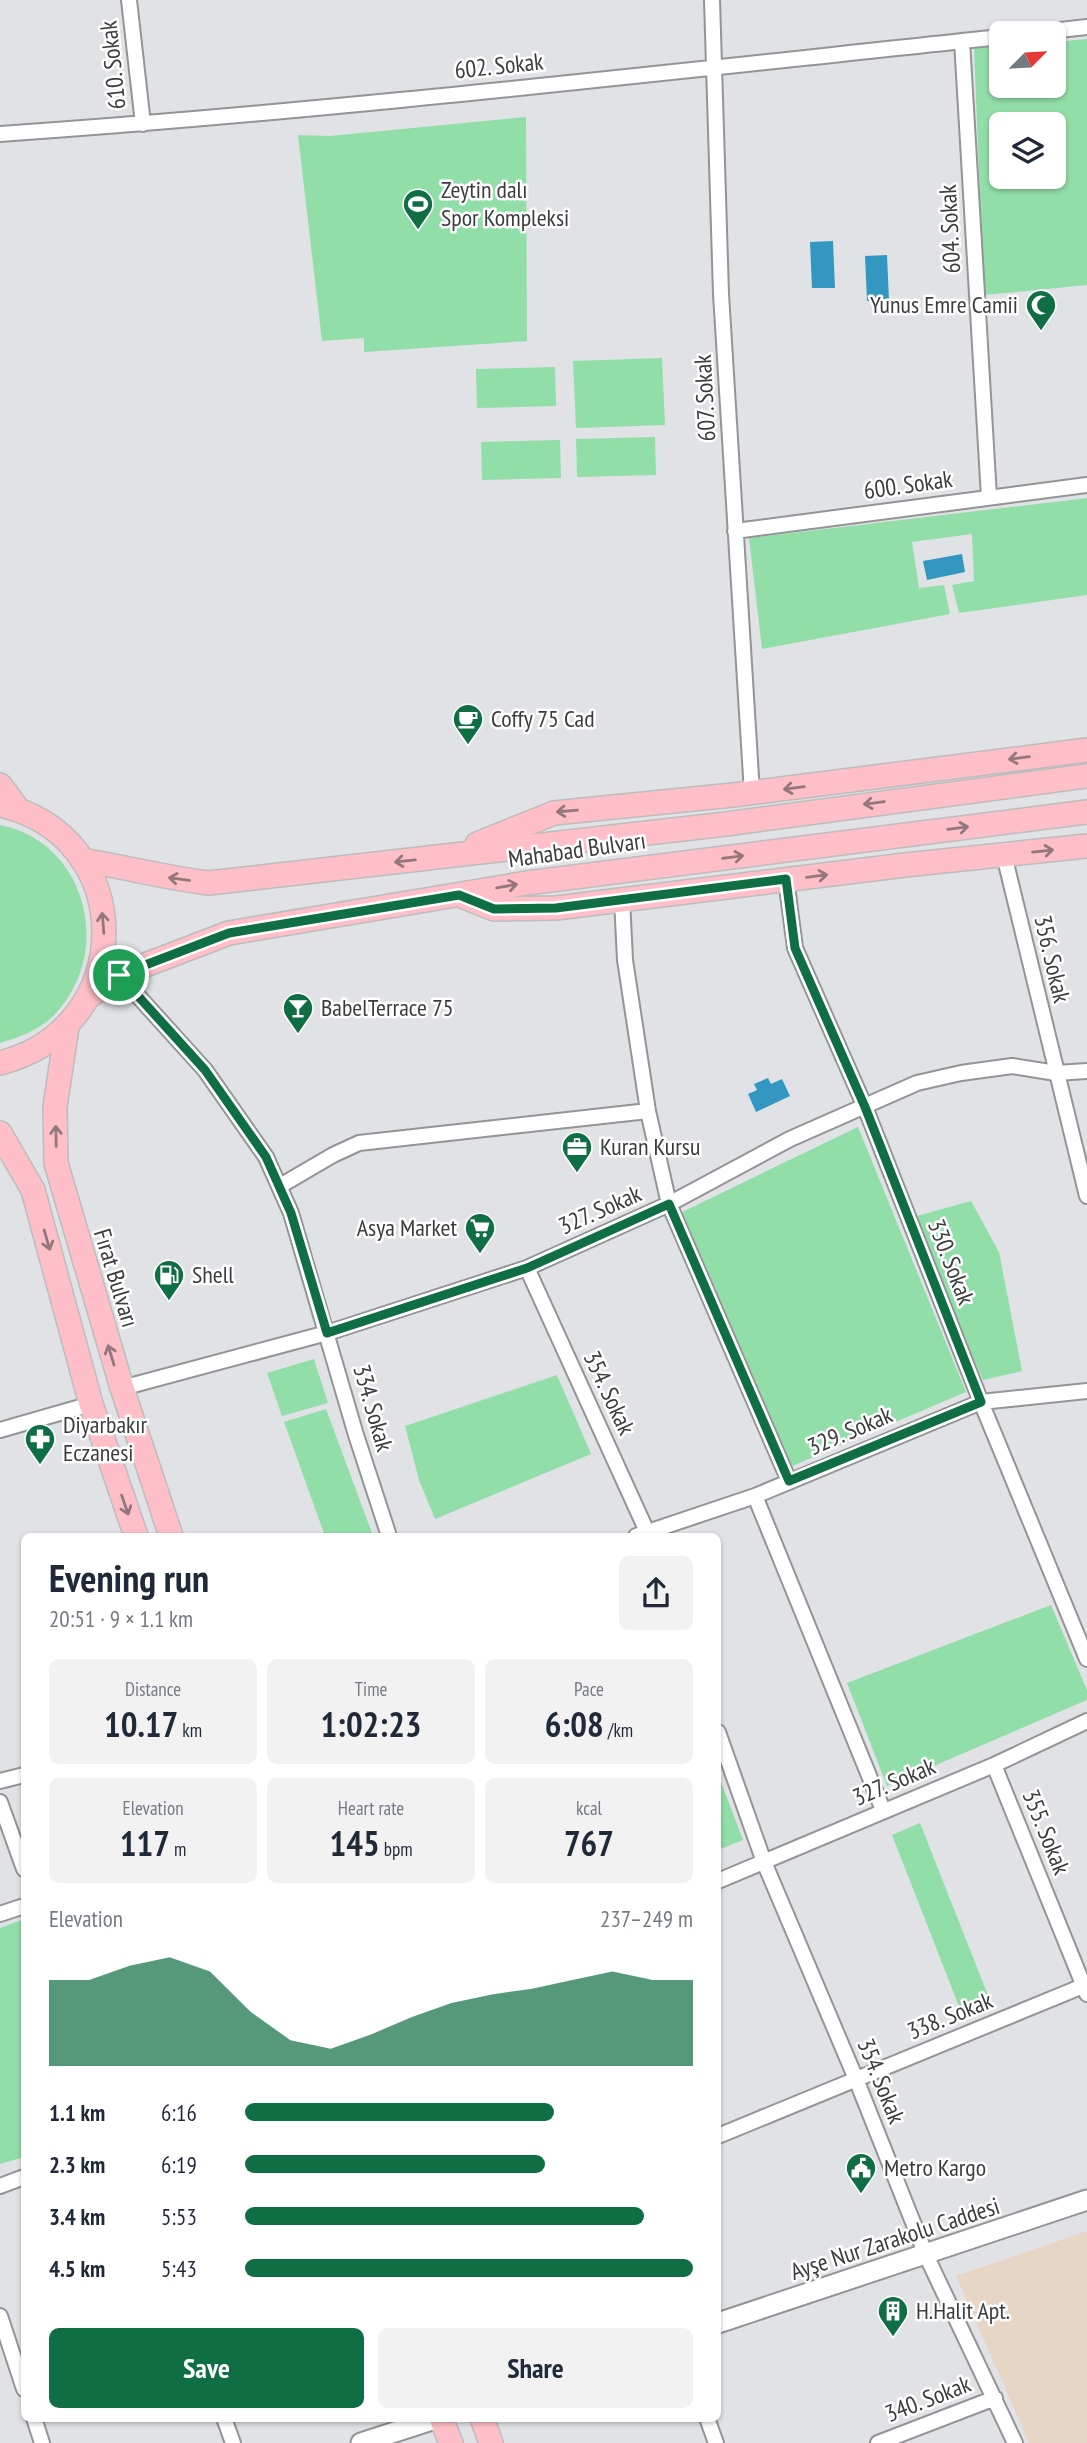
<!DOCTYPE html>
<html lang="en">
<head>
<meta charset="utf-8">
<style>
	:root { --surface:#fff; --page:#f2f2f3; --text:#1f2937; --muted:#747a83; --accent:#0f6e43 }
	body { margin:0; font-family:"PT Sans Narrow",sans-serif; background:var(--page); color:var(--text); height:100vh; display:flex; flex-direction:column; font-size:26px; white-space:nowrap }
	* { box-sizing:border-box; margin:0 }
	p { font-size:23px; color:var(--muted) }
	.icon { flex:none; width:38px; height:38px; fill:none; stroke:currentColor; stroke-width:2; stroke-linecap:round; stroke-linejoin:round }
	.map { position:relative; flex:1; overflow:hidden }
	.sheet { position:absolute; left:21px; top:1533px; width:700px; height:889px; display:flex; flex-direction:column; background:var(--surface); border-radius:10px; box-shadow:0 2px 5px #0004 }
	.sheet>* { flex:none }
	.needle { width:46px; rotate:66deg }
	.tools { position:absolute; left:989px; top:21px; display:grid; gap:14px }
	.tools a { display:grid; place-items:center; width:77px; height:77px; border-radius:10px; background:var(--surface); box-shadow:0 2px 5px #0004; font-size:35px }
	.pin { position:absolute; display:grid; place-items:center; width:60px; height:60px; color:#fff; margin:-30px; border:4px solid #fff; border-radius:50%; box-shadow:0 2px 7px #0007 }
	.round { display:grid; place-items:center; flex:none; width:74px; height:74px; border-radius:10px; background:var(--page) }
	.headline { display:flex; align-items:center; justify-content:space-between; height:119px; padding:0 28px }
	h1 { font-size:38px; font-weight:600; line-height:52px }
	.figures { display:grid; grid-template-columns:repeat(3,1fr); gap:10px; height:119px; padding:7px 28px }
	.figures div { display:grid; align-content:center; border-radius:10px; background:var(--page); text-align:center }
	.figures b { font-size:35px; font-weight:600 }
	.figures small { font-size:19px; font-weight:400 }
	.figures p { font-size:19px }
	.chart { height:196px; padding:14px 28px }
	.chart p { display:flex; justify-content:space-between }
	.chart svg { width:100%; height:126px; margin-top:7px; fill:var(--accent); opacity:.7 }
	.cta { display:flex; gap:14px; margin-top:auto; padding:14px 28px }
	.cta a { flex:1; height:80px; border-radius:10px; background:var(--accent); color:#fff; font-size:28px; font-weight:600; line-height:80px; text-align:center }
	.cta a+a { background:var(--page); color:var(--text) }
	ul { padding:0 28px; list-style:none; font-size:23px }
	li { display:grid; grid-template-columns:112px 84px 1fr; align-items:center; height:52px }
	li i { height:18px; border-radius:9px; background:var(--accent) }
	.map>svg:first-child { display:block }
	.commercial { fill:#e7d5c5 }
	.green { fill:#92dea8; fill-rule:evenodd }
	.water { fill:#3397c2 }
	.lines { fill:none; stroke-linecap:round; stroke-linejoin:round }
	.minor-casing { stroke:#929496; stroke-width:18 }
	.tertiary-casing { stroke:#929496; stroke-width:23 }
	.primary-casing { stroke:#bcbdbd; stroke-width:26 }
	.minor { stroke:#fff; stroke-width:14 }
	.tertiary { stroke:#fff; stroke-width:19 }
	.primary { stroke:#febfc8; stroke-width:23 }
	.oneway { stroke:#93777c }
	.route-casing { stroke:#fff; stroke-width:14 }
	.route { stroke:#0f6e43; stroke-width:9 }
	.labels { text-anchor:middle; stroke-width:5; stroke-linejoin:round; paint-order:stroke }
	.street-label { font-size:24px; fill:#3b3c3d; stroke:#fff }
	.poi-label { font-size:24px; fill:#3b3c3d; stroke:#fff; text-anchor:start }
</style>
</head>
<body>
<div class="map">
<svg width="1087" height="2443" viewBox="0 0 1087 2443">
	<rect width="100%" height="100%" fill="#e0e2e5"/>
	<!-- commercial -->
	<path class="commercial" d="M1087,2231V2443H1029L956,2276Z"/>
	<!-- green -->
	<path class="green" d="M1087,39V285L984,295L974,48L1001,46V86H1054V42ZM1001,124H1054V177H1001Z
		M526,117L527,341L364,352V338L322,341L298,135L330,136Z
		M662,358L665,425L576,428L573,361Z
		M555,367L556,406L477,408L476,369Z
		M655,437L656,475L577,477L576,439Z
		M560,440L561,478L482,480L481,442Z
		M1087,498V595L959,613L952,585L974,581L972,534L912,542L919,588L944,585L950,614L762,649L749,538Z
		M0,825C86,842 114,950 56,1013C42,1029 20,1037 0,1043Z
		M858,1127L966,1392L792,1466L682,1212Z
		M971,1201L999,1252L1022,1371L983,1380L964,1338L917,1216Z
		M314,1359L328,1403L282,1416L267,1373Z
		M557,1375L591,1454L435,1519L419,1480L405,1426Z
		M326,1409L373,1536H325L284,1422Z
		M1051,1605L1087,1690V1700L887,1786L847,1683Z
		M718,1774L743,1840L718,1850Z
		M920,1823L991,2003L962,2014L892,1835Z
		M24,1919V2157L0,2164V1928Z"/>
	<!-- water -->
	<path class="water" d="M833,241L835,288H812L810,242Z
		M887,255L889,300L867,301L865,256Z
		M962,554L965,572L927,580L923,561Z
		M768,1078L771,1084L782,1079L790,1096L756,1112L748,1094L757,1090L754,1084Z"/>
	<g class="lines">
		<!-- minor casing -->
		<g class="minor-casing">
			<path id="minor" d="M129,0L143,124
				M712,0L721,294L752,793
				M1033,33L1087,27
				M962,41L989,497
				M0,134C334,111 668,72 1001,37
				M735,531L1087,485
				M1004,855L1087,1196
				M786,879L795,948L865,1107L981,1402L1087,1659
				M622,899L625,960L648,1111L669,1204L789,1481
				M119,975L205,1070L266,1157L291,1213L356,1435L389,1536
				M280,1186L333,1155L359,1143L648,1111
				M527,1268L649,1536
				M122,1388L327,1333L527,1268L669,1204L790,1139L917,1083L961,1073L1012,1066L1056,1073L1087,1071
				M0,1430L91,1404
				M755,1496L883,1810
				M636,1536L755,1496L981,1402L1087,1391
				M718,1732L764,1862L856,2079L926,2255L1015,2443
				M994,1765L1087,1994
				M0,1781L24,1775
				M0,1802L24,1869
				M718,1881L994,1765L1087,1721
				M0,1914L24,1906
				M718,2136L1083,1986
				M0,2186L24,2177
				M0,2316L24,2389
				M34,2418L42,2443
				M224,2418L233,2443
				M707,2418L716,2443
				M878,2443L995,2398"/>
		</g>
		<!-- tertiary casing -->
		<g class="tertiary-casing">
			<path id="tertiary" d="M718,2323L1087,2200
				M361,2443L438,2418"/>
		</g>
		<!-- primary casing -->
		<g class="primary-casing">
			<path id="primary" d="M0,785L17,808
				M0,805C139,836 138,1028 0,1063
				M477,844L554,813L733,795L1087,750
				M82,860C125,867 166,878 209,883L726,824L1087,776
				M459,895L494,909L556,908L905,865L1087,846
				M90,996L119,975L229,933L527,883L1087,812
				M67,1027L55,1107L56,1163L122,1388L171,1536
				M0,1133L33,1190L91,1404L136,1536
				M441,2418L451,2443
				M482,2418L491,2443"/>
		</g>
		<!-- minor -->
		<use href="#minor" class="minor"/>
		<!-- tertiary -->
		<use href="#tertiary" class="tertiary"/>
		<!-- primary -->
		<use href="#primary" class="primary"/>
	</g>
	<!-- one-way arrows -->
	<defs><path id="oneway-shaft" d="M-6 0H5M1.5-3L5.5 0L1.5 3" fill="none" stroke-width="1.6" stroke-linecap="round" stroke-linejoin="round" transform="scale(1.75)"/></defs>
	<g class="oneway">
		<use href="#oneway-shaft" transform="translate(1019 758) rotate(173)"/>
		<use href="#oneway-shaft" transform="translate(794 788) rotate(173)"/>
		<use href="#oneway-shaft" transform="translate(874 803) rotate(172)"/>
		<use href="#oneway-shaft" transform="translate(567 811) rotate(175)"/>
		<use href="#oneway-shaft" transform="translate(958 828) rotate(-7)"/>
		<use href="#oneway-shaft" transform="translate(1043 851) rotate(-6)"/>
		<use href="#oneway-shaft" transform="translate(733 857) rotate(-7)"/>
		<use href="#oneway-shaft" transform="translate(405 861) rotate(174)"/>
		<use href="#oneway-shaft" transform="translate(817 876) rotate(-7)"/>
		<use href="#oneway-shaft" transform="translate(179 879) rotate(-172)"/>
		<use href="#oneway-shaft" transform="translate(507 886) rotate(-10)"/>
		<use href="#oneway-shaft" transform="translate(103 923) rotate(-95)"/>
		<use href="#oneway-shaft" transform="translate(56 1136) rotate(-91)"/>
		<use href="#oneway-shaft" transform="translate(47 1240) rotate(74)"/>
		<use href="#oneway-shaft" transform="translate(111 1355) rotate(-107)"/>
		<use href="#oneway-shaft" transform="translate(125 1505) rotate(71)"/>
	</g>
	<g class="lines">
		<!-- route casing -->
		<g class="route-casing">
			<path id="route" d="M786,879L795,948L865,1107L981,1402L789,1481L669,1204L527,1268L327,1333L291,1213L266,1157L205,1070L119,975L229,933L459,895L494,909L556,908Z"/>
		</g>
		<!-- route -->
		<use href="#route" class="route"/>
	</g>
	<!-- icons -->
	<defs>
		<g id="stadium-pin" transform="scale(1.575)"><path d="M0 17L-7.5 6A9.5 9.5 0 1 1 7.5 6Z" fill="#0f6e43" stroke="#fff"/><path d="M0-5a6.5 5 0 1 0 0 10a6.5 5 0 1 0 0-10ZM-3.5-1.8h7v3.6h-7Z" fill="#fff"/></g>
		<g id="mosque-pin" transform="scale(1.575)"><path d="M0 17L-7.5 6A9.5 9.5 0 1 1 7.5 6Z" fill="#0f6e43" stroke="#fff"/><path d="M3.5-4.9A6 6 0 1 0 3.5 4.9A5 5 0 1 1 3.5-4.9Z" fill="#fff"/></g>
		<g id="cafe-pin" transform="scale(1.575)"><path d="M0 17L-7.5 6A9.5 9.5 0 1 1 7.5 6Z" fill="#0f6e43" stroke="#fff"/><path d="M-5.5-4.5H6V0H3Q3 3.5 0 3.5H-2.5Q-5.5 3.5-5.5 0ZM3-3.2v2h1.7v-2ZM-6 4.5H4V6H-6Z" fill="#fff"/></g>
		<g id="bar-pin" transform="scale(1.575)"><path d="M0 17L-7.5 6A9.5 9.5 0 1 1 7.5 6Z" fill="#0f6e43" stroke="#fff"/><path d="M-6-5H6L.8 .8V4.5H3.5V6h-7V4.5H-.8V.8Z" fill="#fff"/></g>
		<g id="office-pin" transform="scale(1.575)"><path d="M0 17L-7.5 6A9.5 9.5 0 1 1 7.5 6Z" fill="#0f6e43" stroke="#fff"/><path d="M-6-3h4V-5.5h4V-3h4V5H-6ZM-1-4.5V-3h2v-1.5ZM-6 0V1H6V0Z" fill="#fff"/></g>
		<g id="supermarket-pin" transform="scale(1.575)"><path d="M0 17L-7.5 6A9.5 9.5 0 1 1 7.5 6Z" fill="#0f6e43" stroke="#fff"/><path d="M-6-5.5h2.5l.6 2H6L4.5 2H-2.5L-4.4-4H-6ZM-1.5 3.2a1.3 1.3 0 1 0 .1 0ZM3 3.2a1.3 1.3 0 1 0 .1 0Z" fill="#fff"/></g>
		<g id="fuel-pin" transform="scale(1.575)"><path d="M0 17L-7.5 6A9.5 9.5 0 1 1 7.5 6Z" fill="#0f6e43" stroke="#fff"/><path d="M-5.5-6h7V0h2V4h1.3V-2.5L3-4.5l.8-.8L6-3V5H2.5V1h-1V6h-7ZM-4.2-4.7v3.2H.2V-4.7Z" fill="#fff"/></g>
		<g id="pharmacy-pin" transform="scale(1.575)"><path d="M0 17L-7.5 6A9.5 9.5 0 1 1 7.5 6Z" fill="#0f6e43" stroke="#fff"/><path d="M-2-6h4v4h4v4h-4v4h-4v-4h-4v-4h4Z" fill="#fff"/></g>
		<g id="civic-pin" transform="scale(1.575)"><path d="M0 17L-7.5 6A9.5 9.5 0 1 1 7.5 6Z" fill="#0f6e43" stroke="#fff"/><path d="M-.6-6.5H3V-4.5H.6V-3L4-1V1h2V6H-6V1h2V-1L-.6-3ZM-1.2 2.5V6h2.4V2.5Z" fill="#fff"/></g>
		<g id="building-pin" transform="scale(1.575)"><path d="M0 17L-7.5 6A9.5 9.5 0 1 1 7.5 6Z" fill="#0f6e43" stroke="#fff"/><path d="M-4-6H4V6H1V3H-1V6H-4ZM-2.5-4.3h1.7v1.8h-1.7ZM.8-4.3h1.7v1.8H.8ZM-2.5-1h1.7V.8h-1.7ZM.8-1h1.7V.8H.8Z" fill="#fff"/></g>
	</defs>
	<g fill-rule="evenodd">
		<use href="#stadium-pin" x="418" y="204"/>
		<use href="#mosque-pin" x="1041" y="305"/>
		<use href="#cafe-pin" x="468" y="719"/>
		<use href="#bar-pin" x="298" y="1008"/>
		<use href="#office-pin" x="577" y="1147"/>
		<use href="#supermarket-pin" x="480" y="1228"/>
		<use href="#fuel-pin" x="169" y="1275"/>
		<use href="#pharmacy-pin" x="40" y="1439"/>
		<use href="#civic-pin" x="861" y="2168"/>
		<use href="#building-pin" x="893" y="2311"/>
	</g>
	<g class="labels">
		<!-- street labels -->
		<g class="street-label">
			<text transform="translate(113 65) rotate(-96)" y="8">610. Sokak</text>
			<text transform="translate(499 66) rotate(-6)" y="8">602. Sokak</text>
			<text transform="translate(950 229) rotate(-93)" y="8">604. Sokak</text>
			<text transform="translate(705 398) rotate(-93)" y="8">607. Sokak</text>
			<text transform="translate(908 485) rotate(-8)" y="8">600. Sokak</text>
			<text transform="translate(577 850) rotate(-8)" y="8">Mahabad Bulvarı</text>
			<text transform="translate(1052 959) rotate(77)" y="8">356. Sokak</text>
			<text transform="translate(600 1210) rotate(-24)" y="8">327. Sokak</text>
			<text transform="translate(951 1262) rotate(69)" y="8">330. Sokak</text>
			<text transform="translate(116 1278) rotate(73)" y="8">Fırat Bulvarı</text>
			<text transform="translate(609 1393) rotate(65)" y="8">354. Sokak</text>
			<text transform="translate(373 1408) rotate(74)" y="8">334. Sokak</text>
			<text transform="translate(850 1431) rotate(-23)" y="8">329. Sokak</text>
			<text transform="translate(894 1782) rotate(-23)" y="8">327. Sokak</text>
			<text transform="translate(1046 1832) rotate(68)" y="8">355. Sokak</text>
			<text transform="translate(950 2016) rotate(-22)" y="8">338. Sokak</text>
			<text transform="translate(881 2081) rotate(68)" y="8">354. Sokak</text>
			<text transform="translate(895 2239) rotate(-18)" y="8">Ayşe Nur Zarakolu Caddesi</text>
			<text transform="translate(928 2399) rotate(-21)" y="8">340. Sokak</text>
		</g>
		<!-- poi labels -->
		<g class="poi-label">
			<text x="441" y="198">Zeytin dalı<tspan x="441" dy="28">Spor Kompleksi</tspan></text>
			<text x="1018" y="313" text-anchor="end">Yunus Emre Camii</text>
			<text x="491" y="727">Coffy 75 Cad</text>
			<text x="321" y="1016">BabelTerrace 75</text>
			<text x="600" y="1155">Kuran Kursu</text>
			<text x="457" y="1236" text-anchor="end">Asya Market</text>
			<text x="192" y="1283">Shell</text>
			<text x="63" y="1433">Diyarbakır<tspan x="63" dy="28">Eczanesi</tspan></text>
			<text x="884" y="2176">Metro Kargo</text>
			<text x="916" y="2319">H.Halit Apt.</text>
		</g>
	</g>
</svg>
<div class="tools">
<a><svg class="needle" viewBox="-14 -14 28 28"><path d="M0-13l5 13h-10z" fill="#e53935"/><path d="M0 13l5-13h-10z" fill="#747a83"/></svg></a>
<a><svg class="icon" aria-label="layers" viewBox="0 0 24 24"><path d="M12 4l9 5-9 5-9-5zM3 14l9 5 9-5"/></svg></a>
</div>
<div class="pin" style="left:119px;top:975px;background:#1e9e55"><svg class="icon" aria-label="arrive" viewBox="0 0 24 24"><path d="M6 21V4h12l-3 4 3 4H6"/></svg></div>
<section class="sheet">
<div class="headline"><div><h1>Evening run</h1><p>20:51 · 9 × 1.1 km</p></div><a class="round"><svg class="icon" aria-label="share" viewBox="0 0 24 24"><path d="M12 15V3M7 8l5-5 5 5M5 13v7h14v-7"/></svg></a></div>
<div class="figures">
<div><p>Distance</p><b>10.17<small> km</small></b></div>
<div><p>Time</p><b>1:02:23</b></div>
<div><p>Pace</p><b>6:08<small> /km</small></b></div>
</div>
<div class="figures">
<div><p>Elevation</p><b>117<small> m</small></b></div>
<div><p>Heart rate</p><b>145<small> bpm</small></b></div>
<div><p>kcal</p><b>767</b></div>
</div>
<div class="chart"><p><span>Elevation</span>237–249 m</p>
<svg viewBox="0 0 160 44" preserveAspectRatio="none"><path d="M0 44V14L10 14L20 9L30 6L40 11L50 25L60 35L70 38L80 33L90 27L100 22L110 19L120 17L130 14L140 11L150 14L160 14V44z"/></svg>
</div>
<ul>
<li><b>1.1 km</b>6:16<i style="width:69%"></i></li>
<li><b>2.3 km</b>6:19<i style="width:67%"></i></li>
<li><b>3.4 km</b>5:53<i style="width:89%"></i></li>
<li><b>4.5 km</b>5:43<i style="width:100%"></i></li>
</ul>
<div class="cta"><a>Save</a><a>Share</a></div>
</section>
</div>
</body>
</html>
